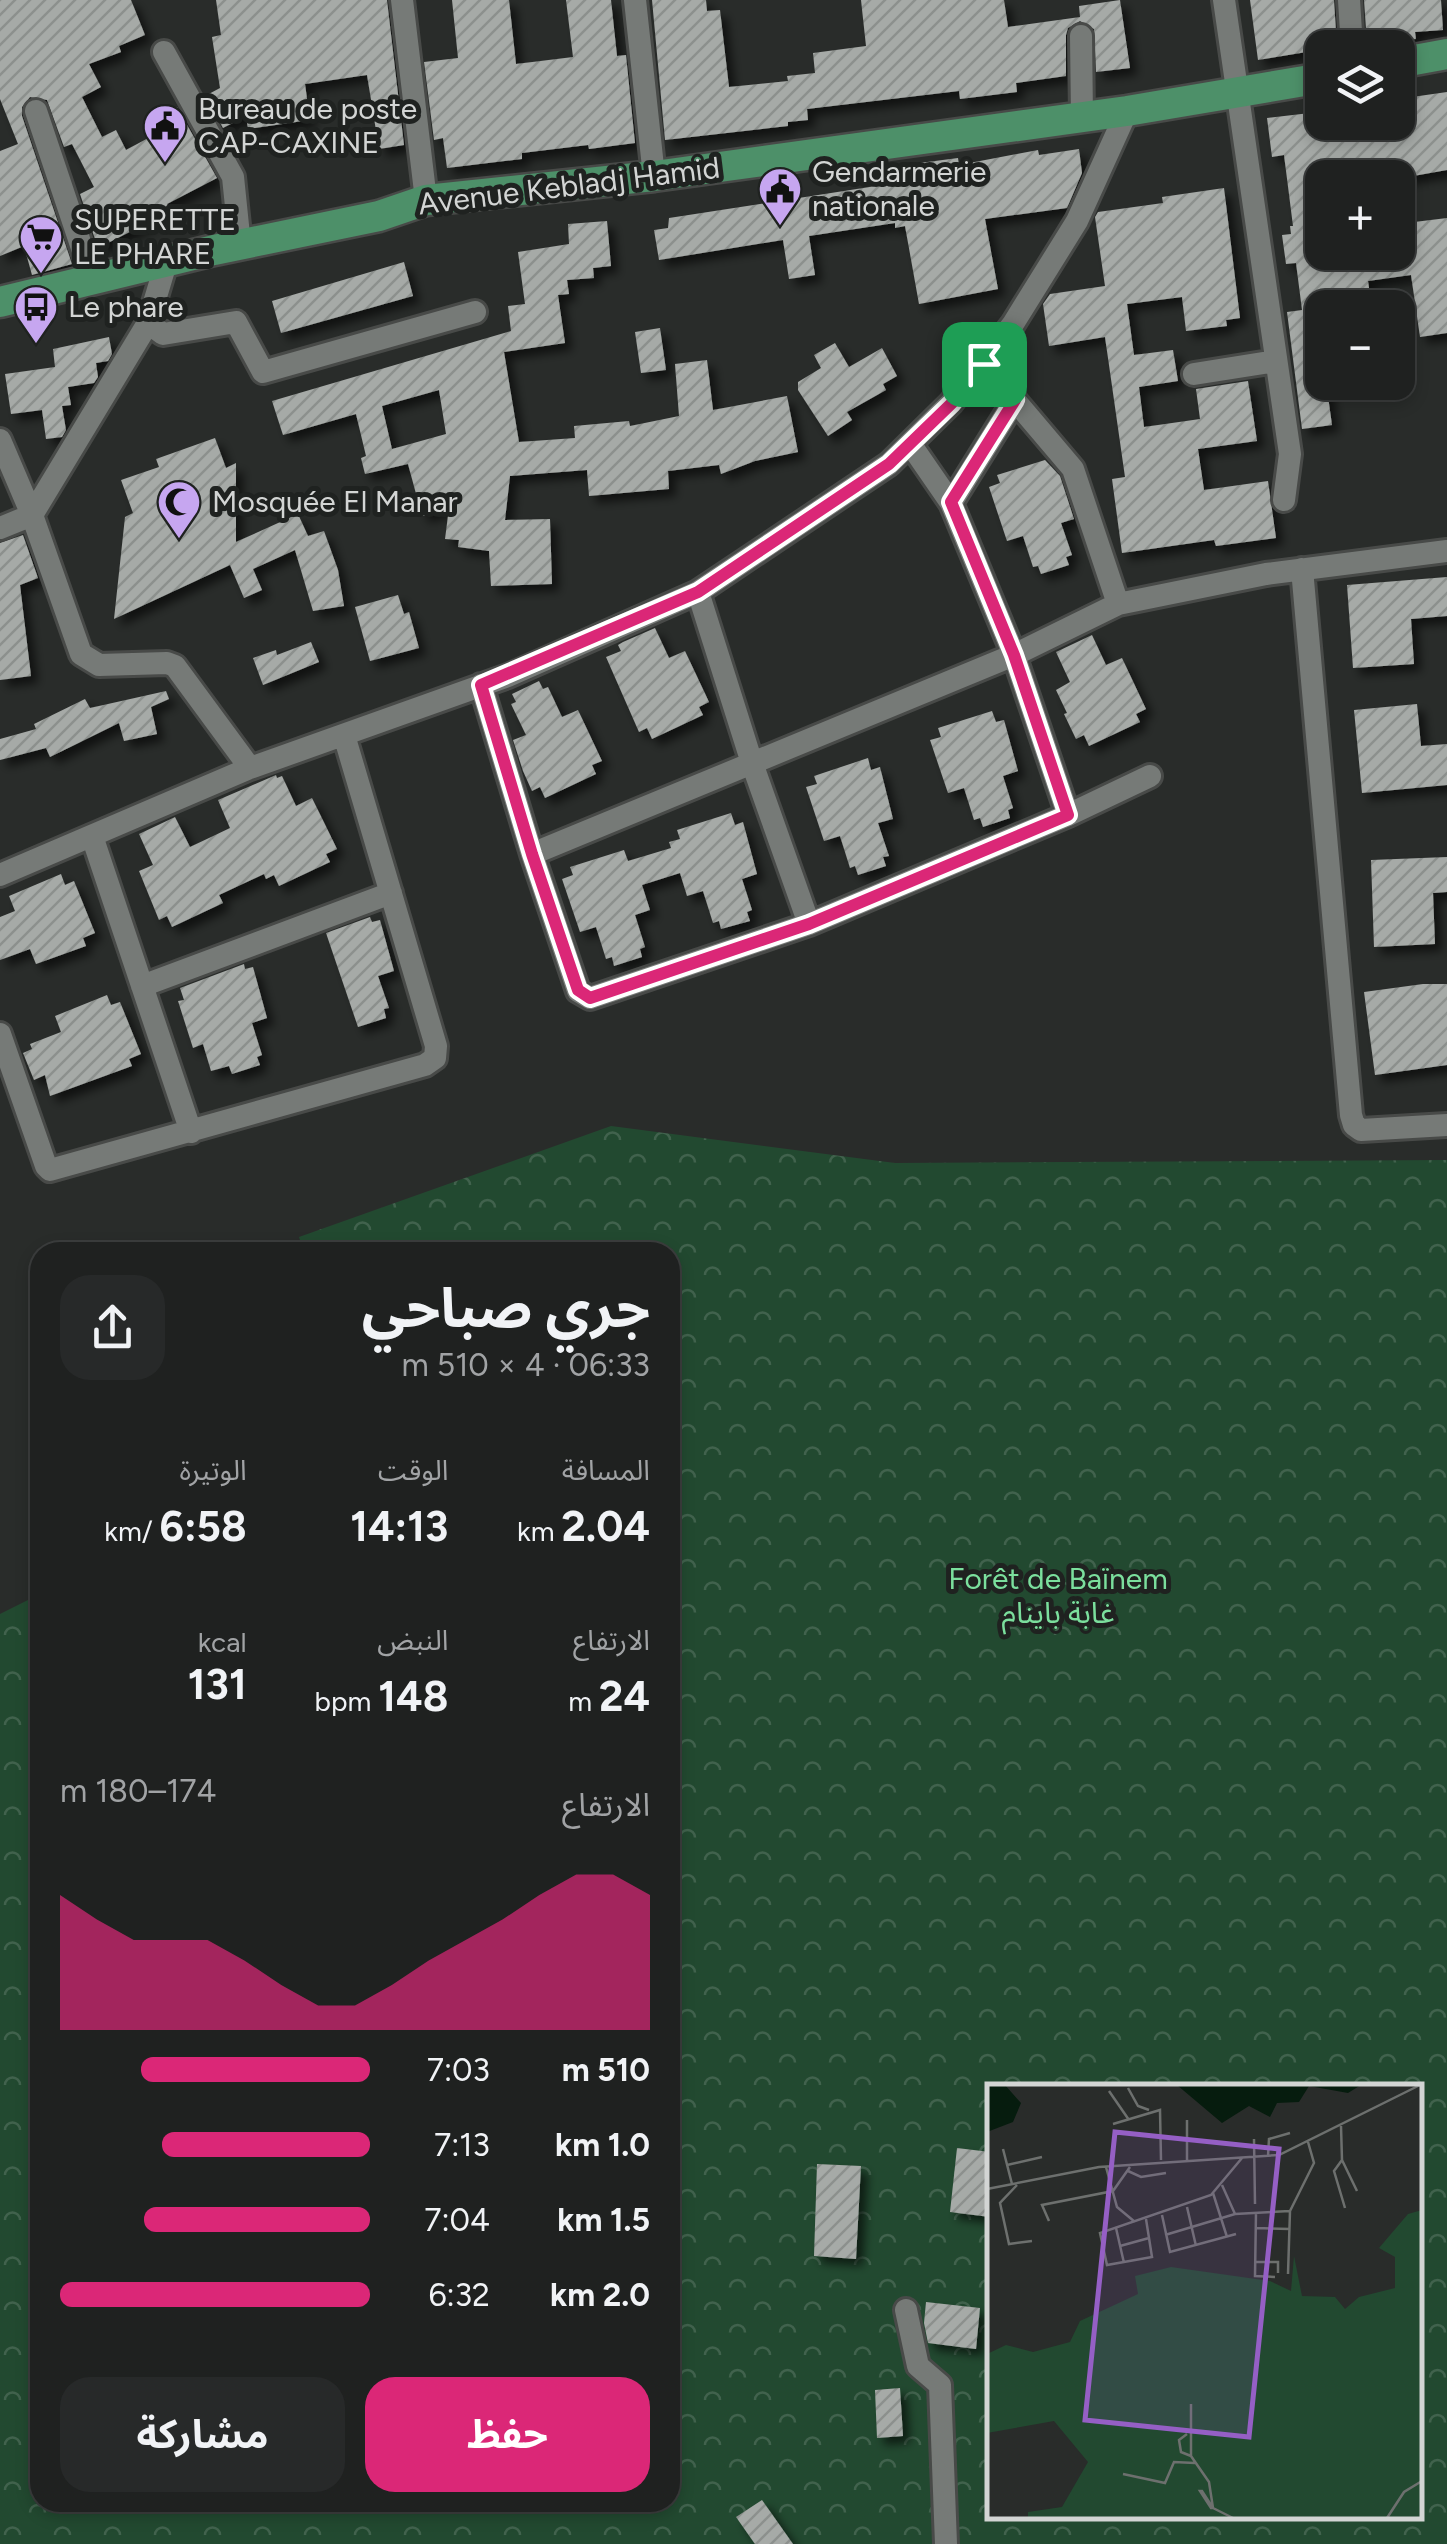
<!DOCTYPE html>
<html lang="ar">
<head>
<meta charset="utf-8">
<style>
	:root { --surface:#1f2120; --page:#272929; --text:#f1f3f6; --muted:#a1a3a5; --line:#3c3e3e; --accent:#db2777 }
	body { margin:0; font-family:Figtree,"Noto Sans Arabic",sans-serif; background:var(--page); color:var(--text); direction:rtl; height:100vh; display:flex; flex-direction:column; font-size:38px; white-space:nowrap }
	* { box-sizing:border-box; margin:0 }
	p { font-size:32px; color:var(--muted) }
	.icon { flex:none; width:55px; height:55px; fill:none; stroke:currentColor; stroke-width:2; stroke-linecap:round; stroke-linejoin:round }
	.map { position:relative; flex:1; overflow:hidden; direction:ltr }
	.details { position:absolute; left:30px; top:1242px; width:650px; height:1270px; display:flex; flex-direction:column; background:var(--surface); border-radius:30px; box-shadow:0 5px 15px #0003,0 0 0 2px var(--line); direction:rtl }
	.details>* { flex:none }
	.fabs { position:absolute; left:1305px; top:30px; display:grid; gap:20px }
	.fabs a { display:grid; place-items:center; width:110px; height:110px; border-radius:20px; background:var(--surface); box-shadow:0 5px 15px #0003,0 0 0 2px var(--line); font-size:50px }
	.pin { position:absolute; display:grid; place-items:center; width:85px; height:85px; color:#fff; margin:-42px; border-radius:20px; box-shadow:0 5px 15px #0006 }
	.round { display:grid; place-items:center; flex:none; width:105px; height:105px; border-radius:30px; background:var(--page) }
	.summary { display:flex; align-items:center; justify-content:space-between; height:170px; padding:0 30px }
	h1 { font-size:55px; font-weight:700; line-height:75px }
	.figures { display:grid; grid-template-columns:repeat(3,1fr); gap:15px; height:170px; padding:10px 30px }
	.figures div { display:grid; align-content:center }
	.figures b { font-size:42px; font-weight:700 }
	.figures small { font-size:28px; font-weight:400 }
	.figures p { font-size:28px }
	.chart { height:280px; padding:20px 30px }
	.chart p { display:flex; justify-content:space-between }
	.chart svg { width:100%; height:180px; margin-top:10px; fill:var(--accent); opacity:.7 }
	.button { display:flex; gap:20px; margin-top:auto; padding:20px 30px }
	.button a { flex:1; height:115px; border-radius:30px; background:var(--accent); color:#fff; font-size:40px; font-weight:700; line-height:115px; text-align:center }
	.button a+a { background:var(--page); color:var(--text) }
	ul { padding:0 30px; list-style:none; font-size:32px }
	li { display:grid; grid-template-columns:160px 120px 1fr; align-items:center; height:75px }
	li i { height:25px; border-radius:12px; background:var(--accent) }
	.map>svg:first-child { display:block }
	.forest { fill:url(#forest-crowns); fill-rule:evenodd }
	.building { fill:url(#building-hatch); fill-rule:evenodd; filter:url(#shadow) }
	.lines { fill:none; stroke-linecap:round; stroke-linejoin:round }
	.street-casing { stroke:#484a48; stroke-width:28 }
	.primary-casing { stroke:#484a48; stroke-width:35 }
	.street { stroke:#767a77; stroke-width:22 }
	.primary { stroke:#4d9069; stroke-width:30 }
	.route-casing { stroke:#fff; stroke-width:20 }
	.route { stroke:#db2777; stroke-width:12 }
	.labels { text-anchor:middle; stroke-width:10; stroke-linejoin:round; paint-order:stroke }
	.poi-label { font-size:30px; fill:#d3d5d4; stroke:#1f2220; text-anchor:start }
	.street-label { font-size:30px; fill:#d3d5d4; stroke:#1f2220 }
	.park-label { font-size:30px; fill:#7bdf9d; stroke:#1f2220 }
	.inset-road { fill:none; stroke:#6d706e; stroke-width:2.5 }
	.view { fill:#955fc5; fill-opacity:0.15; stroke:#955fc5; stroke-width:5 }
	.inset-edge { fill:none; stroke:#d3d5d4; stroke-width:5 }
</style>
</head>
<body>
<div class="map">
<svg width="1447" height="2544" viewBox="0 0 1447 2544">
	<defs>
		<pattern id="forest-crowns" width="20" height="18" patternUnits="userSpaceOnUse" patternTransform="scale(2.5)"><rect width="20" height="18" fill="#224930"/><path d="M2 6a3 3 0 1 1 6 0M12 15a3 3 0 1 1 6 0" fill="none" stroke="#41624d"/></pattern>
		<pattern id="building-hatch" width="6" height="6" patternUnits="userSpaceOnUse" patternTransform="scale(2.5)"><rect width="6" height="6" fill="#a6aaa7"/><path d="M-1 1l2-2M0 6l6-6M5 7l2-2" fill="none" stroke="#8c908d"/></pattern>
		<filter id="shadow"><feDropShadow dx="7" dy="7" stdDeviation="5" flood-color="#0009"/></filter>
	</defs>
	<rect width="100%" height="100%" fill="#292c2a"/>
	<!-- forest -->
	<path class="forest" d="M611,1126L895,1163L1447,1160V2544H0V1614L40,1594V2502H670V1252H304L299,1237ZM989,2086H1420V2516H989Z"/>
	<!-- building -->
	<path class="building" d="M0,0H131L145,35L119,46L121,52L89,64L101,87L82,97L102,137L116,130L126,150L163,130L157,118L177,107L217,178L167,204L171,211L98,248L80,194L94,187L72,144L64,147L47,100L30,97L22,107V116L72,264L32,275L24,246L0,256V151L18,144L0,99Z
		M216,0H387L404,145L379,149L367,75L305,84L310,120L248,129L246,116L223,128L205,96L220,88L212,37L221,35Z
		M452,0H509L516,64L573,57L566,0H611L617,56L626,55L635,143L589,149L588,145L522,153V159L447,168L443,138L434,140L424,62L458,58Z
		M652,0H706L707,11L720,10L729,87L788,81L787,76L815,73L813,53L866,46L861,0H1004L1008,27L1080,17L1079,6L1120,0L1130,68L1096,72L1094,29L1080,21L1068,28L1066,35V76L1016,83L1017,92L960,99L959,91L807,109L808,120L788,122V126L665,140Z
		M1250,0H1334L1337,47L1258,60Z
		M1364,0H1441L1443,30L1415,32L1416,39L1367,43Z
		M1447,92V170L1402,178H1316L1322,252H1398V224L1447,218V333L1420,337L1411,275L1368,281L1372,308H1322V382H1326L1332,425L1302,429L1287,312L1302,310L1296,263L1286,264L1282,235L1291,234L1290,226H1293L1284,155L1272,157L1267,118L1310,113L1311,122H1401L1398,99Z
		M1079,149L1082,173L1067,208L985,219L998,289L919,304L905,226L895,228V223L809,236L815,275L789,279L783,240L659,260L654,230L668,228L669,218L889,184L888,174L913,170L912,164L958,158L959,165L1038,150L1039,155Z
		M1224,188L1240,318L1226,320L1227,326L1186,331L1182,297L1127,304L1134,355L1173,350L1178,381L1139,387L1144,427L1200,419L1196,389L1248,381L1257,441L1198,449L1204,490L1268,481L1276,538L1216,546L1214,540L1122,553L1112,479L1125,477L1105,337L1049,346L1043,304L1050,294L1105,286L1095,217L1098,212L1163,203L1162,197Z
		M607,221L611,266L593,268L594,278L567,280L569,294L558,295L565,343L504,352L519,442L575,438L574,426L629,421L630,426L679,416L675,364L707,360L713,410L787,396L798,452L755,461L721,474L719,465L668,471L669,489L589,496L587,470L510,476L505,520L550,519L552,584L491,586L489,551L458,547L459,540L445,539L449,508L422,516L408,464L365,474L361,458L366,456L356,414L283,435L272,401L511,331L508,306L525,304L518,252L569,244L568,224ZM439,390L446,434L392,449L382,406Z
		M404,262L413,296L281,333L272,301Z
		M660,328L666,370L641,373L635,332Z
		M109,337L112,354L108,361L96,363L98,377L94,383L68,387L71,405L62,406L66,430L62,437L46,439L42,410L11,414L5,374L55,367L53,349Z
		M835,343L849,367L882,348L897,376L883,384L886,390L847,412L852,420L828,436L798,390V382L821,368L814,355Z
		M215,438L226,468L236,463V542L298,514L308,536L324,531L338,570L344,606L313,611L295,550L253,569L262,590L244,598L230,565L114,619L125,517L133,513L121,480L159,467L156,459Z
		M1045,460L1060,476L1074,519L1061,523L1072,555L1066,557L1069,565L1041,574L1038,566L1033,567L1023,536L1007,541L989,487L1000,483L997,475Z
		M23,535L38,578L20,585L31,676L0,680V543Z
		M1447,577V616L1411,619L1414,664L1353,668L1347,585Z
		M398,595L404,614L409,612L419,648L370,661L355,607Z
		M655,628L669,658L685,651L709,702L699,707L703,715L652,739L647,728L639,732L606,657L621,651L618,645L623,642Z
		M1092,635L1106,665L1122,658L1146,709L1136,714L1140,722L1089,746L1084,735L1076,739L1064,714L1067,713L1056,690L1070,682L1056,652Z
		M311,642L319,662L263,685L253,658L276,650L277,655Z
		M539,681L543,689L548,687L562,717L578,710L602,761L592,765L596,774L545,798L540,787L532,791L523,771L513,740L526,735L511,704L516,702L512,694Z
		M166,691L169,699L151,707L157,734L124,741L119,723L50,757L46,748L0,760V739L36,729L34,724L85,699L90,708Z
		M1417,704L1421,746L1447,744V785L1362,793L1354,710Z
		M992,711L996,722L1004,720L1018,771L1003,776L1013,808L1008,810L1010,818L983,827L980,818L974,820L964,788L948,793L930,740L941,737L938,728Z
		M868,758L871,770L880,767L893,819L878,823L889,856L883,857L886,866L858,875L855,866L850,868L840,836L824,841L806,787L817,784L814,776Z
		M276,775L277,778L282,776L296,806L312,798L337,849L326,854L330,862L279,886L274,875L266,879L264,874L219,895L223,903L172,927L167,916L159,920L139,871L153,865L139,834L175,817L190,847L230,828L218,800Z
		M731,813L735,825L743,822L757,874L742,879L752,910L747,912L750,921L721,929L719,921L713,923L703,891L687,896L680,873L642,885L650,910L635,915L645,947L640,949L642,957L614,966L612,957L606,959L596,927L580,932L562,879L573,875L570,867L624,850L628,861L671,848L669,842L680,839L677,830Z
		M1447,857V892L1433,893L1435,944L1374,947L1371,860Z
		M61,874L65,885L74,881L95,933L83,938L86,946L36,964L30,949L0,960V917L15,911L9,896Z
		M370,917L372,922L380,920L394,971L378,976L389,1008L384,1009L386,1018L358,1027L326,933Z
		M244,964L245,969L253,967L267,1018L252,1023L262,1055L257,1057L260,1065L232,1074L229,1066L211,1071L203,1044L193,1048L178,1001L184,1000L180,988Z
		M1423,984H1447V1065L1375,1075L1364,992Z
		M107,995L111,1005L120,1002L141,1054L129,1059L132,1066L50,1096L45,1075L34,1080L23,1053L32,1049L30,1044L61,1032L55,1016Z
		M957,2148L990,2152V2217L950,2212Z
		M817,2164L861,2166L856,2259L814,2256Z
		M926,2302L980,2308L976,2349L928,2343L924,2323Z
		M900,2388L903,2436L877,2438L875,2390Z
		M762,2500L793,2544H755L736,2517Z"/>
	<g class="lines">
		<!-- street casing -->
		<g class="street-casing">
			<path id="street" d="M402,0L426,200
				M635,0L654,176
				M1224,0L1290,454L1284,500
				M1349,0L1352,48
				M1081,36L1082,117
				M164,52L233,177L240,245
				M36,111L93,281
				M148,323L163,334L236,322L263,372L475,312
				M984,364L1073,469L1118,604
				M1194,374L1276,361
				M0,440L32,515L81,654L99,665L167,663L175,666L250,768
				M911,445L951,503L1014,655L1068,815
				M951,503L1015,400
				M0,528L32,515L148,323L166,263
				M1302,569L1351,1115L1354,1125L1361,1130L1447,1125
				M698,592L752,763L809,924
				M481,685L532,854L578,991L590,998L809,924L1068,815L1150,776
				M92,836L191,1132
				M532,854L1014,655L1118,604L1266,574L1447,551
				M0,875L250,768L508,676L698,592L889,464L951,403L1013,324L1077,221L1127,111
				M142,986L391,893
				M0,1034L46,1166L50,1170L425,1065L435,1058L436,1046L344,735
				M906,2310L918,2366L940,2385L946,2544"/>
		</g>
		<!-- primary casing -->
		<g class="primary-casing">
			<path id="primary" d="M1398,63L1447,54
				M0,302L214,250L379,216L426,200L654,176L1127,111L1322,78"/>
		</g>
		<!-- street -->
		<use href="#street" class="street"/>
		<!-- primary -->
		<use href="#primary" class="primary"/>
	</g>
	<g class="lines">
		<!-- route casing -->
		<g class="route-casing">
			<path id="route" d="M984,364L1015,400L951,502L1014,655L1068,815L809,924L590,998L578,990L532,854L481,685L698,592L889,464L952,403Z"/>
		</g>
		<!-- route -->
		<use href="#route" class="route"/>
	</g>
	<!-- icons -->
	<defs>
		<g id="civic-pin" transform="scale(2.25)"><path d="M0 17L-7.5 6A9.5 9.5 0 1 1 7.5 6Z" fill="#c6a6f0" stroke="#1f2220"/><path d="M-.6-6.5H3V-4.5H.6V-3L4-1V1h2V6H-6V1h2V-1L-.6-3ZM-1.2 2.5V6h2.4V2.5Z" fill="#111"/></g>
		<g id="supermarket-pin" transform="scale(2.25)"><path d="M0 17L-7.5 6A9.5 9.5 0 1 1 7.5 6Z" fill="#c6a6f0" stroke="#1f2220"/><path d="M-6-5.5h2.5l.6 2H6L4.5 2H-2.5L-4.4-4H-6ZM-1.5 3.2a1.3 1.3 0 1 0 .1 0ZM3 3.2a1.3 1.3 0 1 0 .1 0Z" fill="#111"/></g>
		<g id="bus-pin" transform="scale(2.25)"><path d="M0 17L-7.5 6A9.5 9.5 0 1 1 7.5 6Z" fill="#c6a6f0" stroke="#1f2220"/><path d="M-5-6H5V4H4V6H2V4H-2V6H-4V4H-5ZM-3.5-4V0h7V-4ZM-3.5 1.2v1.5H-2V1.2ZM2 1.2v1.5H3.5V1.2Z" fill="#111"/></g>
		<g id="mosque-pin" transform="scale(2.25)"><path d="M0 17L-7.5 6A9.5 9.5 0 1 1 7.5 6Z" fill="#c6a6f0" stroke="#1f2220"/><path d="M3.5-4.9A6 6 0 1 0 3.5 4.9A5 5 0 1 1 3.5-4.9Z" fill="#111"/></g>
	</defs>
	<g fill-rule="evenodd">
		<use href="#civic-pin" x="165" y="126"/>
		<use href="#civic-pin" x="780" y="189"/>
		<use href="#supermarket-pin" x="41" y="237"/>
		<use href="#bus-pin" x="36" y="307"/>
		<use href="#mosque-pin" x="179" y="502"/>
	</g>
	<g class="labels">
		<!-- poi labels -->
		<g class="poi-label">
			<text x="198" y="119">Bureau de poste<tspan x="198" dy="34">CAP-CAXINE</tspan></text>
			<text x="812" y="182">Gendarmerie<tspan x="812" dy="34">nationale</tspan></text>
			<text x="74" y="230">SUPERETTE<tspan x="74" dy="34">LE PHARE</tspan></text>
			<text x="68" y="317">Le phare</text>
			<text x="212" y="512">Mosquée El Manar</text>
		</g>
		<!-- street labels -->
		<g class="street-label">
			<text transform="translate(569 186) rotate(-7)" y="10">Avenue Kebladj Hamid</text>
		</g>
		<!-- park labels -->
		<g class="park-label">
			<text x="1058" y="1589">Forêt de Baïnem<tspan x="1058" dy="34">غابة باينام</tspan></text>
		</g>
	</g>
	<!-- overview -->
	<g transform="translate(987 2084)">
		<rect width="435" height="435" fill="#292c2a"/>
		<path d="M435,126V434H41V428L75,423L101,378L67,337L0,349V270L19,261L46,268L83,258L93,237L151,210L148,192L184,183L283,197L304,207L307,172L315,212L348,213L358,225L372,213L408,204V173L392,164L421,130Z" fill="#224930"/>
		<path d="M0,1H18L34,19L26,38L0,48ZM190,1H374L361,9L322,2L312,18L290,19L283,33L262,22L235,39Z" fill="#061c0e"/>
		<path class="inset-road" d="M141,4L151,22L162,26M122,7L142,36M200,36V76M126,40L173,26L174,76M354,42L355,76L370,107M267,55L268,120M16,65L25,100M281,72L282,55L303,49M355,76L347,87L358,124M20,81L55,73M119,83L130,123L148,138M141,87L154,93L179,89M30,101L13,119L22,160L45,157M235,101L248,130M0,105L112,83L292,71L433,1M226,109L240,153M200,123L209,162M269,128L268,192L288,193M175,131L183,168L249,150M159,135L165,173L120,181L113,149L224,111L255,74M62,137L55,121L126,107L143,83M129,144L137,179M269,144L303,145M178,151L248,130L303,127M133,162L162,154M268,178H291V189M301,190L303,127L327,79L321,58M204,320V372L222,398L226,424L246,434M200,350L192,356L194,368L204,372M136,390L178,399L187,378L208,379M213,407H215L226,424H224ZM400,434L417,408L435,397"/>
		<path class="view" d="M128,48L292,65L262,353L98,336Z"/>
		<rect width="435" height="435" class="inset-edge"/>
	</g>
</svg>
<div class="fabs">
<a><svg class="icon" aria-label="layers" viewBox="0 0 24 24"><path d="M12 4l9 5-9 5-9-5zM3 14l9 5 9-5"/></svg></a>
<a>+</a>
<a>−</a>
</div>
<div class="pin" style="left:984px;top:364px;background:#1e9e55"><svg class="icon" aria-label="arrive" viewBox="0 0 24 24"><path d="M6 21V4h12l-3 4 3 4H6"/></svg></div>
<section class="details">
<div class="summary"><div><h1>جري صباحي</h1><p>06:33 · 4 × 510 m</p></div><a class="round"><svg class="icon" aria-label="share" viewBox="0 0 24 24"><path d="M12 15V3M7 8l5-5 5 5M5 13v7h14v-7"/></svg></a></div>
<div class="figures">
<div><p>المسافة</p><b>2.04<small> km</small></b></div>
<div><p>الوقت</p><b>14:13</b></div>
<div><p>الوتيرة</p><b>6:58<small> /km</small></b></div>
</div>
<div class="figures">
<div><p>الارتفاع</p><b>24<small> m</small></b></div>
<div><p>النبض</p><b>148<small> bpm</small></b></div>
<div><p>kcal</p><b>131</b></div>
</div>
<div class="chart"><p><span>الارتفاع</span>174–180 m</p>
<svg viewBox="0 0 160 44" preserveAspectRatio="none"><path d="M0 44V11L10 17L20 22L30 22L40 22L50 27L60 33L70 38L80 38L90 33L100 27L110 22L120 17L130 11L140 6L150 6L160 11V44z"/></svg>
</div>
<ul>
<li><b>510 m</b>7:03<i style="width:74%"></i></li>
<li><b>1.0 km</b>7:13<i style="width:67%"></i></li>
<li><b>1.5 km</b>7:04<i style="width:73%"></i></li>
<li><b>2.0 km</b>6:32<i style="width:100%"></i></li>
</ul>
<div class="button"><a>حفظ</a><a>مشاركة</a></div>
</section>
</div>
</body>
</html>
